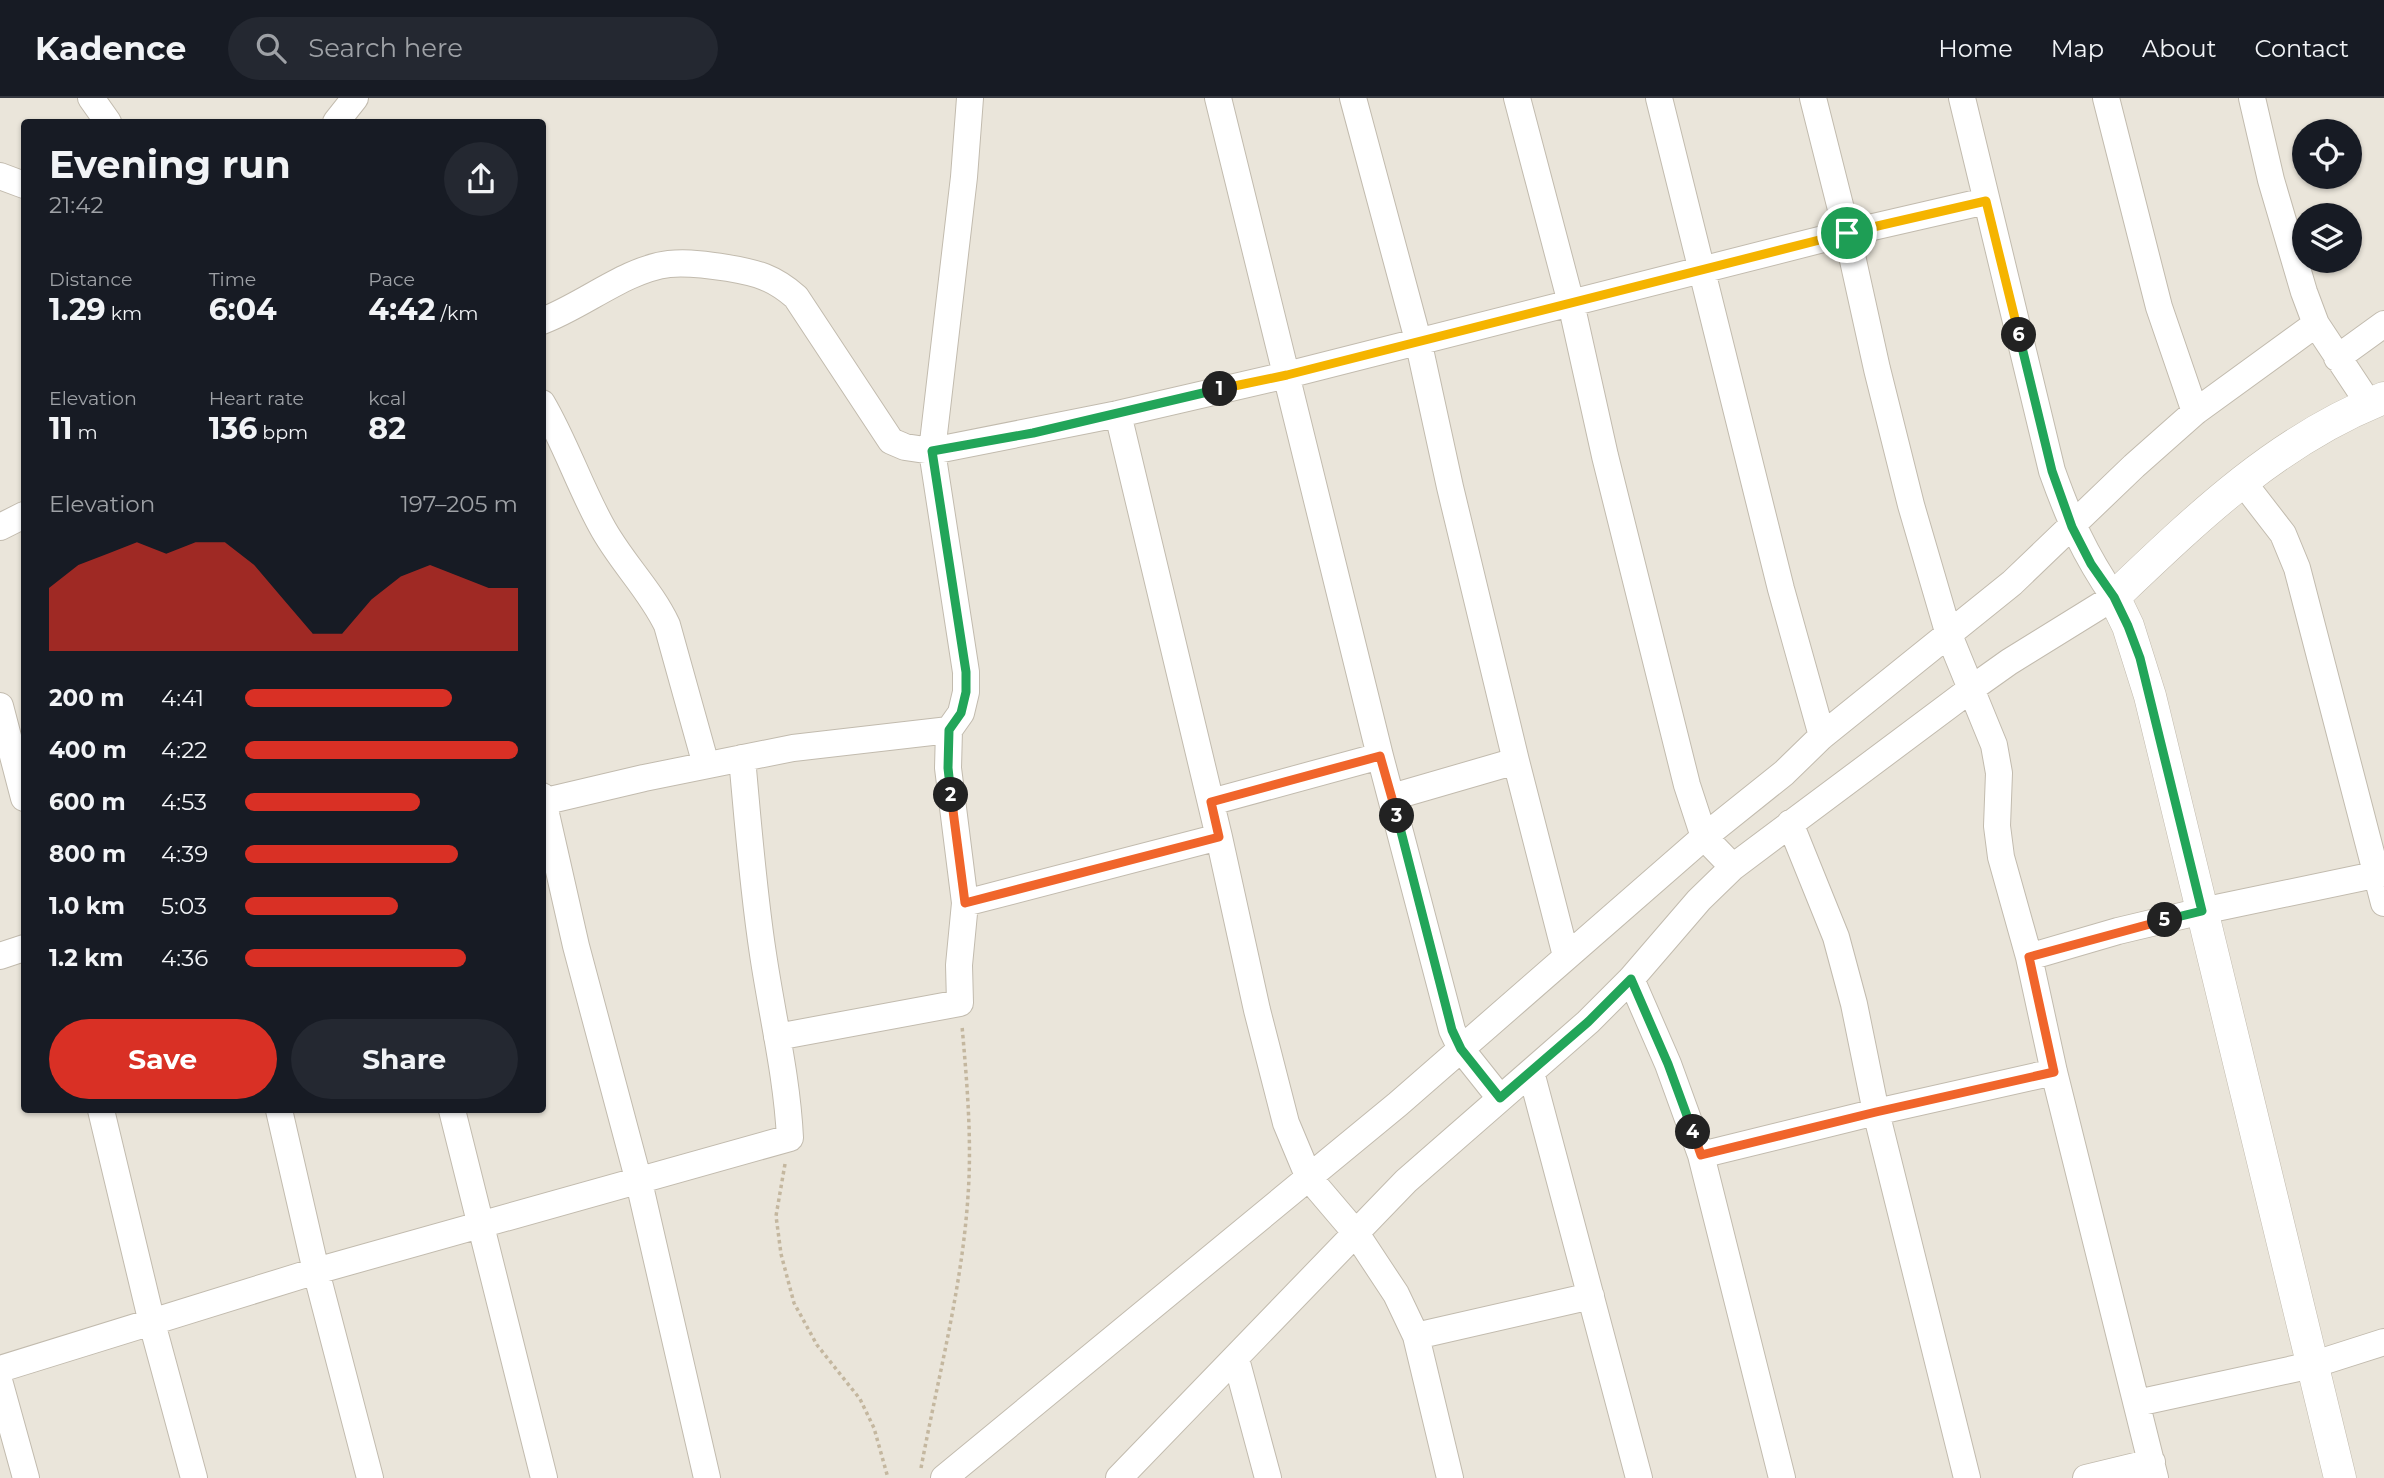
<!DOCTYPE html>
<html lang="en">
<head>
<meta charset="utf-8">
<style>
	:root { --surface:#171b24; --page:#242831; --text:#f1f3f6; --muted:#9ea1a6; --line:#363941; --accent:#d93025 }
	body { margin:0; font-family:Montserrat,sans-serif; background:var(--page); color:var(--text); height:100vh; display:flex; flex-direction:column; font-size:26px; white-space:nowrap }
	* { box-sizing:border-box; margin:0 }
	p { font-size:23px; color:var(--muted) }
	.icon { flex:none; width:38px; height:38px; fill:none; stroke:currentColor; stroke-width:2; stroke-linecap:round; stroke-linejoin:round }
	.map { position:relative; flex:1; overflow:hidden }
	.sheet { position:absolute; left:21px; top:21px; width:525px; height:994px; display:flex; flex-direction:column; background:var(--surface); border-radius:7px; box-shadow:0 2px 5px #0004 }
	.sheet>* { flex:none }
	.controls { position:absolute; left:2292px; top:21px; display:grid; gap:14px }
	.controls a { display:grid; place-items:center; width:70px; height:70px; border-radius:50%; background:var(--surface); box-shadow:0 2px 5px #0004; font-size:35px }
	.pin { position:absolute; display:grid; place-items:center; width:60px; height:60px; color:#fff; margin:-30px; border:4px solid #fff; border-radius:50%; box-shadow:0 2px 7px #0007 }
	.km { position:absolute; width:35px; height:35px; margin:-18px; border-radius:50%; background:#222; color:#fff; font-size:19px; line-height:35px; text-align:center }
	.round { display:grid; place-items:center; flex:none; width:74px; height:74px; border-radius:37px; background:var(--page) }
	.overview { display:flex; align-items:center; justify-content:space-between; height:119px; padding:0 28px }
	h1 { font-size:38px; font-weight:700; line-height:52px }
	.stats { display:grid; grid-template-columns:repeat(3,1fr); gap:10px; height:119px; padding:7px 28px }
	.stats div { display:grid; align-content:center }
	.stats b { font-size:30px; font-weight:700 }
	.stats small { font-size:19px; font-weight:400 }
	.stats p { font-size:19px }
	.chart { height:196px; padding:14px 28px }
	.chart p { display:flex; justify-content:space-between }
	.chart svg { width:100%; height:126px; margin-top:7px; fill:var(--accent); opacity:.7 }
	.action { display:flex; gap:14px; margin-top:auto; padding:14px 28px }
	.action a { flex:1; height:80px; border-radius:42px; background:var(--accent); color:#fff; font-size:28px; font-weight:700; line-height:80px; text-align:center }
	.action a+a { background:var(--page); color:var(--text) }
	ul { padding:0 28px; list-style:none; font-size:23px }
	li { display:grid; grid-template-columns:112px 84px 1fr; align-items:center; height:52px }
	li i { height:18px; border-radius:9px; background:var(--accent) }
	header { display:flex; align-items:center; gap:42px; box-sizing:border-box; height:98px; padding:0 35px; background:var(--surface); border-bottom:2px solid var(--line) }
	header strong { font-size:33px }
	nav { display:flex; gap:38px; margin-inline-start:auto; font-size:24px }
	.search { width:490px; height:63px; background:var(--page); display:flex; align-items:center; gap:18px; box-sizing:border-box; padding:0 24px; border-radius:38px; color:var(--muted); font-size:26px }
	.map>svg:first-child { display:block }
	.residential { fill:#eae5da; fill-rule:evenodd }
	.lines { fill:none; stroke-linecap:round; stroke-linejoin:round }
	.minor-casing { stroke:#c2bbae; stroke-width:28 }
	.tertiary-casing { stroke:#c2bbae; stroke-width:33 }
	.path { stroke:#c4b79f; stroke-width:3.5; stroke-dasharray:3.5 3.5; stroke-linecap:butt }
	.minor { stroke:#fff; stroke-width:26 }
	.tertiary { stroke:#fff; stroke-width:32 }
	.split-1-casing { stroke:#fff; stroke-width:14 }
	.split-2-casing { stroke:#fff; stroke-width:14 }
	.split-3-casing { stroke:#fff; stroke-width:14 }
	.split-4-casing { stroke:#fff; stroke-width:14 }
	.split-5-casing { stroke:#fff; stroke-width:14 }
	.split-6-casing { stroke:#fff; stroke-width:14 }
	.split-7-casing { stroke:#fff; stroke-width:14 }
	.split-1 { stroke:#f5b400; stroke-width:9 }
	.split-2 { stroke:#22a559; stroke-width:9 }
	.split-3 { stroke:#f0652b; stroke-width:9 }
	.split-4 { stroke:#22a559; stroke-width:9 }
	.split-5 { stroke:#f0652b; stroke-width:9 }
	.split-6 { stroke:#22a559; stroke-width:9 }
	.split-7 { stroke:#f5b400; stroke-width:9 }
</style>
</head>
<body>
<header>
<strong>Kadence</strong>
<div class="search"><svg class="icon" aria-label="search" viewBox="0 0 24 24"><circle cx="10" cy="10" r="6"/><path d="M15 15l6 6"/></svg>Search here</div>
<nav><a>Home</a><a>Map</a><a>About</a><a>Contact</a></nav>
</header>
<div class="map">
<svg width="2384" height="1380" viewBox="0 0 2384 1380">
	<rect width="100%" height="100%" fill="#f6f3ec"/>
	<!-- residential -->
	<path class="residential" d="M0,0H2384V1380H0ZM24,24H542V1012H24ZM2305,33H2350V79H2305ZM2305,117H2350V163H2305Z"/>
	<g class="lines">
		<!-- minor casing -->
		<g class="minor-casing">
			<path id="minor" d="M91,0L108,24
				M1218,0L1380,658L1452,932L1461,951L1500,1000
				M1353,0L1418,242L1450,389L1516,663L1566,858
				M1517,0L1571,205L1605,358L1687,687L1704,739L1733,769
				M1659,0L1781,491L1822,638
				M1813,0L1847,135L1877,271L1911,407L1949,537L1994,647L1999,675L1997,728L2001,759L2029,859L2054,974L2155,1380
				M2106,0L2159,209L2195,314
				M2252,0L2271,82L2304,194L2316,226L2369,306
				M336,24L355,0
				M0,78L24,87
				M542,223C583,208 626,171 669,166C689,164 709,167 728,170C757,175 773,179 796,199L891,343L905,349L932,353L1118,316L1287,277L1847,135L1986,103
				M2337,260L2384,226
				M542,305C565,344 579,387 601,427C620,463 650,491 667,527L706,667
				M1118,316L1219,739L1257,912L1286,1025L1309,1080L1355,1134L1396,1196L1416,1238L1450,1380
				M2242,383L2283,436L2297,470L2384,805
				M0,429L24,417
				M0,608L24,700
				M542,698L576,848L639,1084L707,1380
				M1392,699L1516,663
				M542,704L644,680L793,650L949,632
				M1211,704L1380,658
				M1790,725L1836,839L1854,906L1876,1014L1967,1380
				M965,805L1219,739
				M0,858L24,850
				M2029,859L2118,833L2202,813L2384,775
				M1631,881L1668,966L1701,1057L1782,1380
				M777,939L960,905L959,867L965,805L948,670L949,632L961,615L966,594V574L932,353L964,79L970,0
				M1531,974L1639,1380
				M101,1012L152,1225L194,1380
				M279,1012L316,1173L370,1380
				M452,1012L544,1380
				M1701,1057L1876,1014L2054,974
				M1416,1238L1591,1198
				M1236,1261L1268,1380
				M0,1271L316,1173L790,1040C787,978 772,917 763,856C753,791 748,725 742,660
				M0,1286L26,1380
				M2137,1305L2312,1267L2384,1244
				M944,1380L1398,1006L1704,739L1784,675L1822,638L2012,485L2134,368L2195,314L2316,226
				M1119,1380L1406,1083L1588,924L1631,881L1699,802L1733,769L1971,591L2009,564L2114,499C2084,455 2070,423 2052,373L1962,0
				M2086,1380L2152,1364"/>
		</g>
		<!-- tertiary casing -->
		<g class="tertiary-casing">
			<path id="tertiary" d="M2340,1380L2150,598L2128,528L2114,499C2196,421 2277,342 2384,300"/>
		</g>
		<!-- path -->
		<path class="path" d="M785,1066L776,1118L781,1156L794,1205L817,1247L860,1301L874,1330L888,1380
			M921,1370C938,1279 962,1190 968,1098C972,1042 967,984 962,928"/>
		<!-- minor -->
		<use href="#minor" class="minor"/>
		<!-- tertiary -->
		<use href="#tertiary" class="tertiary"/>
	</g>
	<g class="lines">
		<!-- split-1 casing -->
		<g class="split-1-casing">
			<path id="split-1" d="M1220,291L1287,277L1847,135"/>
		</g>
		<!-- split-2 casing -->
		<g class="split-2-casing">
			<path id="split-2" d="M951,697L948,670L949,632L961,615L966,594V574L932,353L1033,335L1220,291"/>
		</g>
		<!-- split-3 casing -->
		<g class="split-3-casing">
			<path id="split-3" d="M951,697L965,805L1219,739L1211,704L1380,658L1397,718"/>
		</g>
		<!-- split-4 casing -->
		<g class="split-4-casing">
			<path id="split-4" d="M1397,718L1452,932L1461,951L1500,1000L1588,924L1631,881L1668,966L1693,1034"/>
		</g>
		<!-- split-5 casing -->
		<g class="split-5-casing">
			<path id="split-5" d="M1693,1034L1701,1057L1876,1014L2054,974L2029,859L2165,822"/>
		</g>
		<!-- split-6 casing -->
		<g class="split-6-casing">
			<path id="split-6" d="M2019,237L2052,373L2072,429L2091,466L2114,499L2128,528L2140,560L2202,813L2165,822"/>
		</g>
		<!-- split-7 casing -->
		<g class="split-7-casing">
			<path id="split-7" d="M1847,135L1986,103L2019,237"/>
		</g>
		<!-- split-1 -->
		<use href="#split-1" class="split-1"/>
		<!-- split-2 -->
		<use href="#split-2" class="split-2"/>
		<!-- split-3 -->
		<use href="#split-3" class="split-3"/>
		<!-- split-4 -->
		<use href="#split-4" class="split-4"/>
		<!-- split-5 -->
		<use href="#split-5" class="split-5"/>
		<!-- split-6 -->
		<use href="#split-6" class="split-6"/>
		<!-- split-7 -->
		<use href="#split-7" class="split-7"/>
	</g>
</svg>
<div class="controls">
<a><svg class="icon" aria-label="locate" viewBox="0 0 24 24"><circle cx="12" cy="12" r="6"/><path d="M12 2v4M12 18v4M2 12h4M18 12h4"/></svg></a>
<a><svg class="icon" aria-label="layers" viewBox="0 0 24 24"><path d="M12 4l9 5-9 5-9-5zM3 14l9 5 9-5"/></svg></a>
</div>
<div class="pin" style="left:1847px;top:135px;background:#1e9e55"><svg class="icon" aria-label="arrive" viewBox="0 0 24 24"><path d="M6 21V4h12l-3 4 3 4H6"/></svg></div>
<b class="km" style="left:1220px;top:291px">1</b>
<b class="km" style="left:951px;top:697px">2</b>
<b class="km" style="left:1397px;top:718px">3</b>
<b class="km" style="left:1693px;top:1034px">4</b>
<b class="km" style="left:2165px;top:822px">5</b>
<b class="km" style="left:2019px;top:237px">6</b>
<section class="sheet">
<div class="overview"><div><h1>Evening run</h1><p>21:42</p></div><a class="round"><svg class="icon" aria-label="share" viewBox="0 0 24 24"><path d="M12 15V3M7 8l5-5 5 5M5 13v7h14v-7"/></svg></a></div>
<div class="stats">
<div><p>Distance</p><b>1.29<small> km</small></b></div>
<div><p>Time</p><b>6:04</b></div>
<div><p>Pace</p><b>4:42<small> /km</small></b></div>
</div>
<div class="stats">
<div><p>Elevation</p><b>11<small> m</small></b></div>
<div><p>Heart rate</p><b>136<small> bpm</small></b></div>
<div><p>kcal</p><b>82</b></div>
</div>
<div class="chart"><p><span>Elevation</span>197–205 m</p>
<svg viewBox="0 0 160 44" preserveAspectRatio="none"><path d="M0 44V22L10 14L20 10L30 6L40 10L50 6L60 6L70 14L80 26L90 38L100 38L110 26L120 18L130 14L140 18L150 22L160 22V44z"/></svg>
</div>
<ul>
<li><b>200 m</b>4:41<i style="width:76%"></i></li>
<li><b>400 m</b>4:22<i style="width:100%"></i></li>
<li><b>600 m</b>4:53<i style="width:64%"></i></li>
<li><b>800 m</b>4:39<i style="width:78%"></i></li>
<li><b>1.0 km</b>5:03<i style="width:56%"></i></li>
<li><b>1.2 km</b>4:36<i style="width:81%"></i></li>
</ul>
<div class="action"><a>Save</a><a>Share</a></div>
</section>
</div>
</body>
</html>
